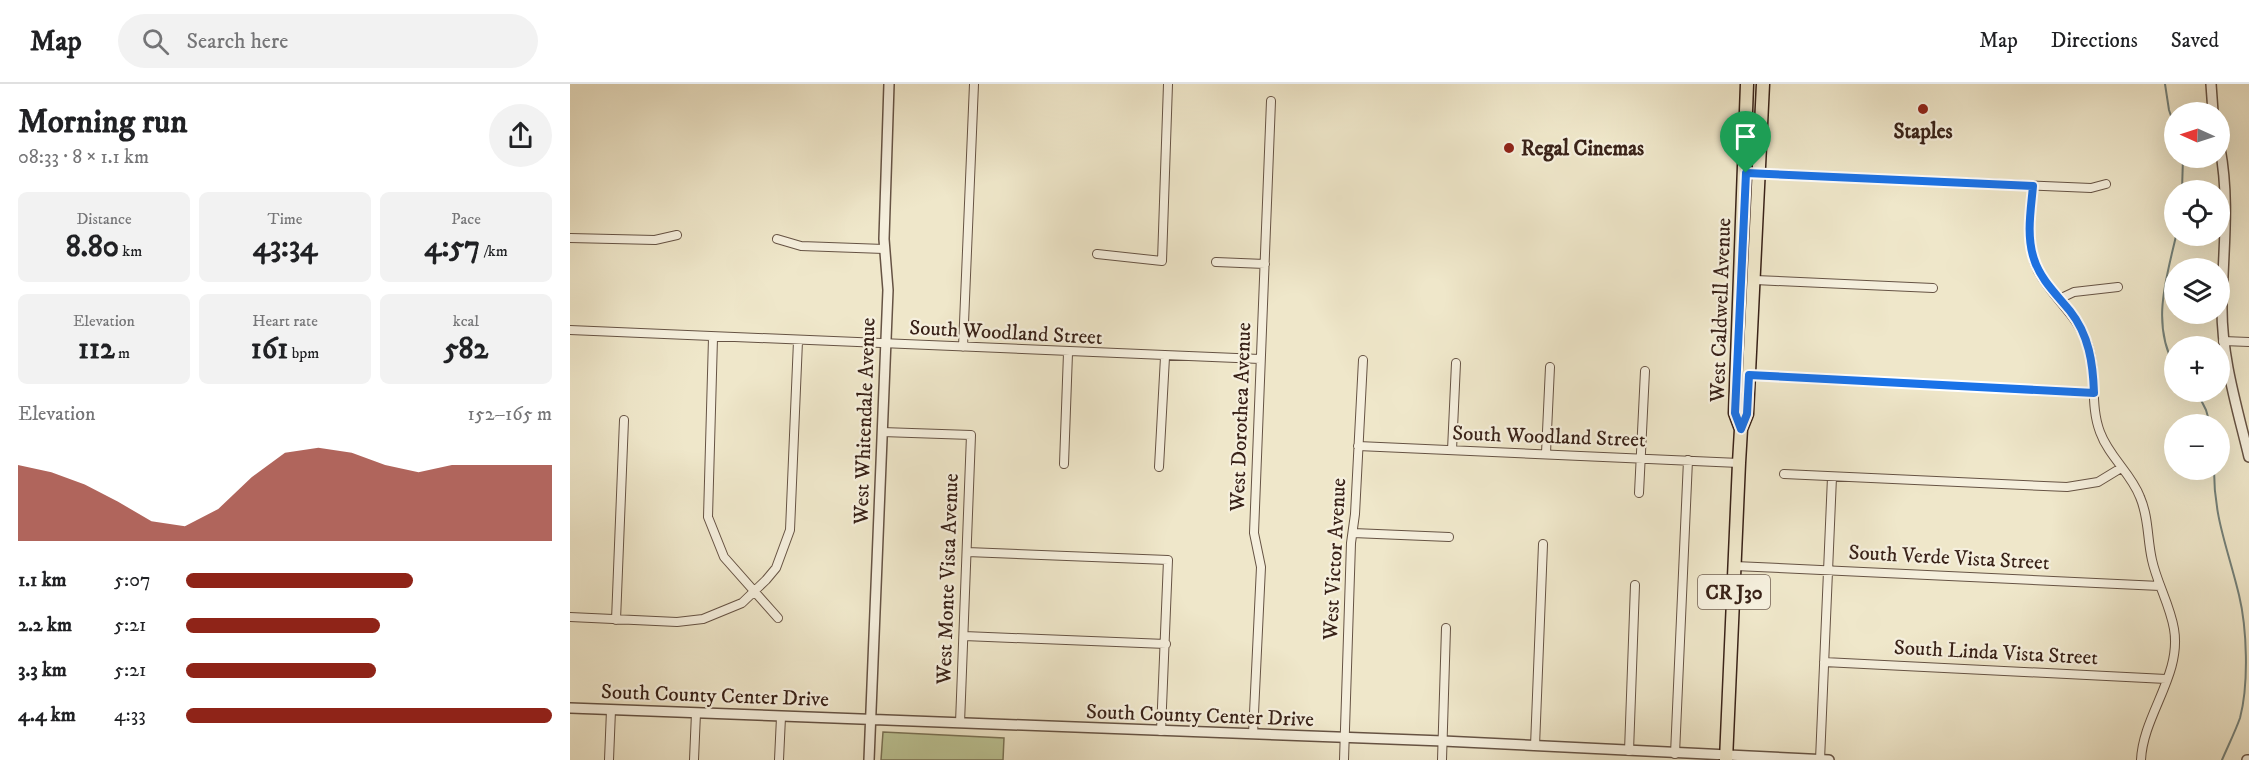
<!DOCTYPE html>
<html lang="en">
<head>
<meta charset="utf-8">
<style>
	:root { --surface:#fff; --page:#f2f2f2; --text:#202124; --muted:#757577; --line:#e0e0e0; --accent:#8f2418 }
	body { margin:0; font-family:"IM FELL DW Pica",serif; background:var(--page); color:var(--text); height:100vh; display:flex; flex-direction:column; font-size:22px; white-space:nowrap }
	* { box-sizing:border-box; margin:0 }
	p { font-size:20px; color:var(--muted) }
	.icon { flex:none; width:33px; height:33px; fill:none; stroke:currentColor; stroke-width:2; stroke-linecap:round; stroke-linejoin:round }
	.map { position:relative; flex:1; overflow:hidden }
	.details { display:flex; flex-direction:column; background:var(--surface); width:570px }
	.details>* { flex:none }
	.needle { width:39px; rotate:273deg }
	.tools { position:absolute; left:1594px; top:18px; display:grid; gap:12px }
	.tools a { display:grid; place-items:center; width:66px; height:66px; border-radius:50%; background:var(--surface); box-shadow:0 6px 24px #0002; font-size:30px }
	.pin { position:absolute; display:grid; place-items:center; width:51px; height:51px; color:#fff; margin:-62px -26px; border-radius:50% 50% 50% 0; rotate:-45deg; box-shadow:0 0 6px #0007 }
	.pin .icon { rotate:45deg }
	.round { display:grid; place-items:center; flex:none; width:63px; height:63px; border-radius:32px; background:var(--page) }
	.head { display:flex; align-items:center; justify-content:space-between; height:102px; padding:0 18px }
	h1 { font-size:33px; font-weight:800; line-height:45px }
	.metrics { display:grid; grid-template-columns:repeat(3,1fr); gap:9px; height:102px; padding:6px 18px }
	.metrics div { display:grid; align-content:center; border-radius:9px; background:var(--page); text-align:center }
	.metrics b { font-size:30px; font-weight:800 }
	.metrics small { font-size:16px; font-weight:400 }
	.metrics p { font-size:16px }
	.chart { height:168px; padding:12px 18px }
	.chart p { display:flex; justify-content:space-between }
	.chart svg { width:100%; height:108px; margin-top:6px; fill:var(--accent); opacity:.7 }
	ul { padding:0 18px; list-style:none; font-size:20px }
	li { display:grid; grid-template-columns:96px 72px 1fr; align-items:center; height:45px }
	li i { height:15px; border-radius:8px; background:var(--accent) }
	header { display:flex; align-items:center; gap:36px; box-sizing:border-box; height:84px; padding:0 30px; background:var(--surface); border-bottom:2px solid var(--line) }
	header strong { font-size:28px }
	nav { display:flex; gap:33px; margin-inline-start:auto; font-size:21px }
	.search { width:420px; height:54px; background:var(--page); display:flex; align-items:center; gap:15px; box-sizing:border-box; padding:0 21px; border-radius:33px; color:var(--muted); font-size:22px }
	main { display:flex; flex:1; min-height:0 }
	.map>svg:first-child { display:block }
	.green { fill:#bcc495; stroke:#7a7356; stroke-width:1.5 }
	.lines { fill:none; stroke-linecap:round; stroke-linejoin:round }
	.stream { stroke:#738079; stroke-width:2 }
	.minor-casing { stroke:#665344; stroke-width:10 }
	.tertiary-casing { stroke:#665344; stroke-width:12 }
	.primary-casing { stroke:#392218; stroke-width:15 }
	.minor { stroke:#f5efdd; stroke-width:8 }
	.tertiary { stroke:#f5efdd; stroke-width:9 }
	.primary { stroke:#efe7ca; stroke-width:12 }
	.route-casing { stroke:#fff; stroke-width:12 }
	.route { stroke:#1a73e8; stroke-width:8 }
	.poi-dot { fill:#8f2418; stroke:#f5efdd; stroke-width:2 }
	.labels { text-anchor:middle; stroke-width:4.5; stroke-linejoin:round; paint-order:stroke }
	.shield { fill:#f5efdd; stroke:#716053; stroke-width:1.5 }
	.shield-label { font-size:20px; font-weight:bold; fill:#392218 }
	.poi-label { font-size:21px; font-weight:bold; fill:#392218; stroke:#f5efdd }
	.street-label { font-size:21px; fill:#392218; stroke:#f5efdd }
</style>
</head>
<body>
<header>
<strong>Map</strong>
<div class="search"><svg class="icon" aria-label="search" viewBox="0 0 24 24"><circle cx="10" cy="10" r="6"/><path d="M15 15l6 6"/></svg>Search here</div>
<nav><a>Map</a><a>Directions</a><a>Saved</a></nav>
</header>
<main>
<section class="details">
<div class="head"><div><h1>Morning run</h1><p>08:33 · 8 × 1.1 km</p></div><a class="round"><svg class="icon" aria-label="share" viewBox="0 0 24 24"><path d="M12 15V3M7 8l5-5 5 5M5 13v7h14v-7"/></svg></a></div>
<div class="metrics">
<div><p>Distance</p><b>8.80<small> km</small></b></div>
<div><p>Time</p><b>43:34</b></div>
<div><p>Pace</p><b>4:57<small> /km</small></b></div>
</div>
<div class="metrics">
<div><p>Elevation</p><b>112<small> m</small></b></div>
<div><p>Heart rate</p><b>161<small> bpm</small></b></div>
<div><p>kcal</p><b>582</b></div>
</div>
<div class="chart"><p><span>Elevation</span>152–165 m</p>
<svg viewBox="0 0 160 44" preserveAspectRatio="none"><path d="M0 44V13L10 16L20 21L30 28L40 36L50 38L60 31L70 18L80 8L90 6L100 8L110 13L120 16L130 13L140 13L150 13L160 13V44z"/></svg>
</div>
<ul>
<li><b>1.1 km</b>5:07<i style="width:62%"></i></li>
<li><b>2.2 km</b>5:21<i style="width:53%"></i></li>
<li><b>3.3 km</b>5:21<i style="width:52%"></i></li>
<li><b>4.4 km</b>4:33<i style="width:100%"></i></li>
</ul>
</section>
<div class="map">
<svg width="1679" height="676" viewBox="0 0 1679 676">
	<rect width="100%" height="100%" fill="#efe7ca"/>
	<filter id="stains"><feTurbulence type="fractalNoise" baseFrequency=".00333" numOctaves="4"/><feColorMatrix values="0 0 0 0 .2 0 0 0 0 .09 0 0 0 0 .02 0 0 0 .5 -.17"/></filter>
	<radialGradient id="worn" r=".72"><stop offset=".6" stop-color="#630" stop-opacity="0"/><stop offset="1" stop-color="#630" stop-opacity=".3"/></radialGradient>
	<!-- green -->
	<path class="green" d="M313,648L434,654L433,676H311Z"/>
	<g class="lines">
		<!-- stream -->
		<path class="stream" d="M1595,0L1599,26L1605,44
			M1612,106L1613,74
			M1605,283C1581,240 1596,196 1606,152
			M1627,308L1636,326L1640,340
			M1644,386C1644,434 1658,465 1669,511C1677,544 1679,600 1670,634C1665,648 1658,662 1652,676"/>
		<!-- minor casing -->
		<g class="minor-casing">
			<path id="minor" d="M1176,89L1521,104L1536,100
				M1463,102C1461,130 1455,161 1468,187C1482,213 1506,230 1517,258C1528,287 1519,319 1530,348C1539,373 1561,389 1570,413C1579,434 1577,454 1582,476C1587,499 1600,521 1604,545C1612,591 1573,631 1571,676
				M0,154L85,156L107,151
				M207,155L231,162L314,165
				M527,170L592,177L598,0
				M646,178L695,180
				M1185,196L1363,204
				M1489,215L1504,208L1548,203
				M0,246L690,275
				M143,254L138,433L154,473L208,534
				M1653,257L1679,258
				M393,263L404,0
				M1179,291L1524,309
				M312,348L401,351L390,639
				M788,362L1169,379
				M882,366L886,279
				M976,369L980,283
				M494,380L498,269
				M589,383L595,273
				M1214,390L1497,403L1528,398L1551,384
				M1069,409L1075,287
				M783,449L879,453
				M397,468L598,476L591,647
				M1165,482L1590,502
				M0,533L107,538L133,535L172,519L196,496L206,484L220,446L228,257
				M46,536L54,336
				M394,552L596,560
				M1254,578L1596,595
				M683,650L691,483L684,449L701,17
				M965,662L973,460
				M1059,667L1065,501
				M1105,670L1118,376
				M39,676L41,626
				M124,676L126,629
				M209,676L211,633
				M774,676L781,459L785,430L793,276
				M872,676L876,544
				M1250,676L1262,393"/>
		</g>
		<!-- tertiary casing -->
		<g class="tertiary-casing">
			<path id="tertiary" d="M1641,0L1643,28
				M1650,64C1660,117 1653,166 1652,220C1651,272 1667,323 1679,373
				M0,624L873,657L1259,676
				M299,676L318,206L314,155L319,0
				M1677,676H1679"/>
		</g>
		<!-- primary casing -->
		<g class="primary-casing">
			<path id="primary" d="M1171,345L1165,329L1177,0
				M1156,676L1169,379L1171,345L1177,330L1193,0"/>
		</g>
		<!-- minor -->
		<use href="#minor" class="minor"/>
		<!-- tertiary -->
		<use href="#tertiary" class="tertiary"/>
		<!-- primary -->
		<use href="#primary" class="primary"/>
	</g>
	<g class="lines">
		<!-- route casing -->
		<g class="route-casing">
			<path id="route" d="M1176,89L1463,102C1461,125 1456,152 1464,175C1470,195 1487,211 1500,227C1519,251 1523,279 1524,309L1179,291L1177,330L1171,345L1165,329Z"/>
		</g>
		<!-- route -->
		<use href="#route" class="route"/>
	</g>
	<!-- markers -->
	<g class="poi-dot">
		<circle cx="1353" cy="25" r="6"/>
		<circle cx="939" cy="64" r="6"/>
	</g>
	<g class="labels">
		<!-- shield labels -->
		<rect class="shield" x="1128" y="491" width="72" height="34" rx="4.5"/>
		<g class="shield-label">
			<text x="1164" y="515">CR J30</text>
		</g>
		<!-- poi labels -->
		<g class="poi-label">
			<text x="1353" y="54">Staples</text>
			<text x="951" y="71" text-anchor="start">Regal Cinemas</text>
		</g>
		<!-- street labels -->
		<g class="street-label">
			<text transform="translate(1150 226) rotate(-88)" y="7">West Caldwell Avenue</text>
			<text transform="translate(436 248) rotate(3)" y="7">South Woodland Street</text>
			<text transform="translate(670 333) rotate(-88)" y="7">West Dorothea Avenue</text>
			<text transform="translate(294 337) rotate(-88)" y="7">West Whitendale Avenue</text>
			<text transform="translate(979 352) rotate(2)" y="7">South Woodland Street</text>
			<text transform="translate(1379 473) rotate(3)" y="7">South Verde Vista Street</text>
			<text transform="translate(764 475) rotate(-87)" y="7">West Victor Avenue</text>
			<text transform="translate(377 495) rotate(-88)" y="7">West Monte Vista Avenue</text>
			<text transform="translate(1426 568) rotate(3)" y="7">South Linda Vista Street</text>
			<text transform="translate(145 611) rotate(2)" y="7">South County Center Drive</text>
			<text transform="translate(630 631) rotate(2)" y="7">South County Center Drive</text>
		</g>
	</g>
	<rect width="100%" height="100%" filter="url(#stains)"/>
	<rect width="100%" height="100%" fill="url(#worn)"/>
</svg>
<div class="tools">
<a><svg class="needle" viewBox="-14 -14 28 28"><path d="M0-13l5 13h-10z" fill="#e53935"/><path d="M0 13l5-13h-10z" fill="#757577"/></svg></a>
<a><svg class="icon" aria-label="locate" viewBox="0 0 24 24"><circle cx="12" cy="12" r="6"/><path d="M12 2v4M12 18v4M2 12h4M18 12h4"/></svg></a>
<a><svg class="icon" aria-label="layers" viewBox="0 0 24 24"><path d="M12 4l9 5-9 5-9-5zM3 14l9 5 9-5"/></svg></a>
<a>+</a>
<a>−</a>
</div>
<div class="pin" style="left:1176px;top:89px;background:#1e9e55"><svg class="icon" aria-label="arrive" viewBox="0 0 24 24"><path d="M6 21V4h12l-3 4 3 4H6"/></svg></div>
</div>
</main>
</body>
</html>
